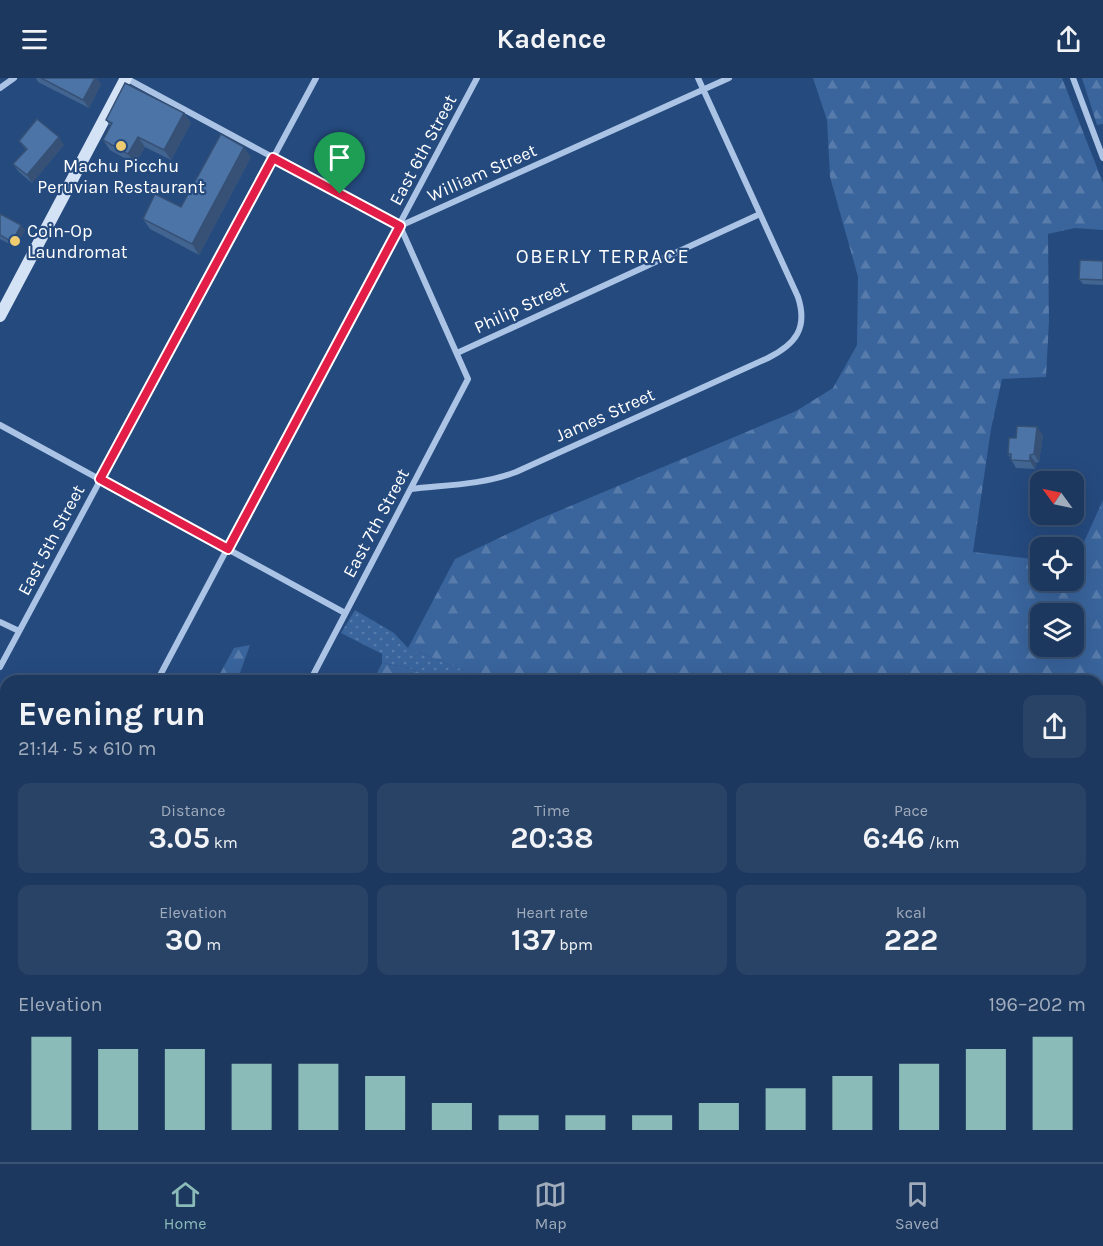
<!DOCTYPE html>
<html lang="en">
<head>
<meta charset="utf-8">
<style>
	:root { --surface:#1c385e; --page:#294367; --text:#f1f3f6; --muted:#a0acbc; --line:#3a5273; --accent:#8bbbb9 }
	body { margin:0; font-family:Karla,sans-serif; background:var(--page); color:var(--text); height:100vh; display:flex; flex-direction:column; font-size:22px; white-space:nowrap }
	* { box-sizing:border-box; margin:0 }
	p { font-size:20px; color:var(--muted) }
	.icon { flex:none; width:33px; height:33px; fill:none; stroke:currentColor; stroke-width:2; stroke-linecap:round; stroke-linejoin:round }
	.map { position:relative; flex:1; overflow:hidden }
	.details { position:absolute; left:0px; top:597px; width:1104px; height:488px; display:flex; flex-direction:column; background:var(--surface); border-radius:18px 18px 0 0; box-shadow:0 6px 24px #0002,0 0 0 2px var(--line) }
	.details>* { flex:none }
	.needle { width:39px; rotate:303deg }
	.buttons { position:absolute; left:1030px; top:393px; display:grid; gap:12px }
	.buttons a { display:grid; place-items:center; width:54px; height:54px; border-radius:12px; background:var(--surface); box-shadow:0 6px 24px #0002,0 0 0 2px var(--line); font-size:30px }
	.pin { position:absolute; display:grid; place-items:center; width:51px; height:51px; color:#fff; margin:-62px -26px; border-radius:50% 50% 50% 0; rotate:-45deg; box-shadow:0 0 6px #0007 }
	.pin .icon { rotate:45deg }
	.round { display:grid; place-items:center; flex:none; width:63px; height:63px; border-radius:12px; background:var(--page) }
	.overview { display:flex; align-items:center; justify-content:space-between; height:102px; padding:0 18px }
	h1 { font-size:33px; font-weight:700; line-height:45px }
	.stats { display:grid; grid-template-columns:repeat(3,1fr); gap:9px; height:102px; padding:6px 18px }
	.stats div { display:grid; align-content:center; border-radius:12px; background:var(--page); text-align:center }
	.stats b { font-size:30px; font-weight:700 }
	.stats small { font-size:16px; font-weight:400 }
	.stats p { font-size:16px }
	.chart { height:168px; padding:12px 18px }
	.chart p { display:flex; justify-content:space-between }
	.chart svg { width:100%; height:108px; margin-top:6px; stroke:var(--accent); stroke-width:6 }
	header { display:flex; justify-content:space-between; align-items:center; height:78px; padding:0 18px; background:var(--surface); font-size:27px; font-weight:700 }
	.tabs { display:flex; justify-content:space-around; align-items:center; height:84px; border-top:2px solid var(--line); background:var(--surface); font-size:16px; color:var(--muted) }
	.tabs a { display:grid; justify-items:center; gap:3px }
	.tabs .selected { color:var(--accent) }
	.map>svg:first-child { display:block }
	.grass { fill:url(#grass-dots) }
	.forest { fill:url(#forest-firs); fill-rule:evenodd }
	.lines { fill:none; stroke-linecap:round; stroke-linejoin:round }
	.minor { stroke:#abc4e6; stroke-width:6 }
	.secondary { stroke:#d4e2f5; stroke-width:12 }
	.wall { fill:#426490 }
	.shaded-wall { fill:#365175 }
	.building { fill:#4d74a7; stroke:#365175; stroke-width:1.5 }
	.route-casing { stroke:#fff; stroke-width:12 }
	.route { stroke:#e11d48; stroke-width:8 }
	.poi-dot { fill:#efcc6f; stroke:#254a7e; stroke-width:2 }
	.labels { text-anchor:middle; stroke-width:4.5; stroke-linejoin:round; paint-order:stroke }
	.street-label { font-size:18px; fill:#fff; stroke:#254a7e }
	.poi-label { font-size:18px; fill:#fff; stroke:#254a7e }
	.neighbourhood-label { font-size:20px; letter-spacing:1.5px; fill:#fff; stroke:#254a7e }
</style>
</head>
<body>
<header><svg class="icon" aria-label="menu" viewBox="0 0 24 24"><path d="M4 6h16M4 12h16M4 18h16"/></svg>Kadence<svg class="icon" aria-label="share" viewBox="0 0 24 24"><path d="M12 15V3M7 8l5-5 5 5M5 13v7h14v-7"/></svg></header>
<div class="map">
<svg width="1103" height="1084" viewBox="0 0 1103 1084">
	<defs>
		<pattern id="grass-dots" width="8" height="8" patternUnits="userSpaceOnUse" patternTransform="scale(1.5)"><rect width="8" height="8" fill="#39649c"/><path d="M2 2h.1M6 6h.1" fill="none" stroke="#577bab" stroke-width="1.8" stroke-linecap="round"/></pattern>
		<pattern id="forest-firs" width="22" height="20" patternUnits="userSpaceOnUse" patternTransform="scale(1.5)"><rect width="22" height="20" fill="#39649c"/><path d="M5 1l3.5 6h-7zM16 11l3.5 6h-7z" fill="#577bab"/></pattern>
	</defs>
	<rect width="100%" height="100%" fill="#254a7e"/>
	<!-- grass -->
	<path class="grass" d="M355,532L394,555L408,570L461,591L479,603H438L409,590L382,585V576L341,555Z"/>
	<!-- forest -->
	<path class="forest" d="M813,0H1062L1103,105V152L1075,150L1048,156L1049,243L1046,299L1002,301L991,351L973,474L1041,482V502H1074V486L1103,422V1084H781L749,1079L1098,1078V603H479L461,591L408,570L455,481L537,442L796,333L833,310L857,267L858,199L830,99L827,42ZM1041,536H1074V568H1041Z
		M1082,0H1103V46L1097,47Z
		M250,567L237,603H216L234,570Z
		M382,585L409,590L438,603H373Z
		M0,643L6,646V1078L522,1079L518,1084H0Z"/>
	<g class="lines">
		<!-- minor -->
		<path class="minor" d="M126,0L400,148
			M1073,0L1103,80
			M0,10L14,0
			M400,148L729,0
			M457,275L760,136
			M0,347L345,535
			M411,411C446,407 482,407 516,394L768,280C796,266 808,250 798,219L698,0
			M0,544L19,553
			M0,589L316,0
			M157,603L477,0
			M310,603L468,301L400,148"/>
		<!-- secondary -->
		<path class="secondary" d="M0,238L126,0"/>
	</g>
	<!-- wall -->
	<path class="wall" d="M36,0H96L101,6L89,30L38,4Z
		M184,35L191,45L171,82L145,69L135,86L110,72L103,62L111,49L106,42Z
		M19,63L64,67L32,105L19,94L13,86L26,72Z
		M251,79L199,177L150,151L143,141L181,129Z
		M0,136L25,152L16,169L0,161Z
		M1103,183V207L1083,206L1079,201Z
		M1043,357L1039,384L1036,385L1035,391L1016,390L1008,376L1016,360Z"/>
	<!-- shaded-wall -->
	<path class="shaded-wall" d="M95,0H96L101,6L89,30L83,22Z
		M184,35L191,45L171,82L164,72Z
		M59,59L64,67L32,105L27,97Z
		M138,59L145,69L135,86L128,76Z
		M244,69L251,79L199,177L192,166Z
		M21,147L25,152L16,169L12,164Z
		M1037,349L1043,357L1039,384L1034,376Z
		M1030,377L1036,385L1035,391L1030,383Z"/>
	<!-- building -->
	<path class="building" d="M41,0H95L83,22Z
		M125,5L184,35L164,72L138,59L128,76L103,62L112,45L106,42Z
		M37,41L59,59L27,97L13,86L27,71L19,63Z
		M221,56L244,69L192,166L143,141L155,116L181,129Z
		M0,136L21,147L12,164L0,157Z
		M1080,182L1103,183V202L1079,201Z
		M1017,348L1037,349L1034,376L1030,377V383L1011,382V376H1008L1009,360H1016Z"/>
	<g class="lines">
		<!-- route casing -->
		<g class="route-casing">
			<path id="route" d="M273,80L400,148L228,471L100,401Z"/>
		</g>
		<!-- route -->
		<use href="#route" class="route"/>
	</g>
	<!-- markers -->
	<g class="poi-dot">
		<circle cx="121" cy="68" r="6"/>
		<circle cx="15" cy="163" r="6"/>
	</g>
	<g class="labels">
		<!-- street labels -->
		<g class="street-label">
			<text transform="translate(423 72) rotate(-62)" y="6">East 6th Street</text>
			<text transform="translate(482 95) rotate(-24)" y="6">William Street</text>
			<text transform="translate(521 229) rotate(-25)" y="6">Philip Street</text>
			<text transform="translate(605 337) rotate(-24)" y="6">James Street</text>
			<text transform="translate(376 445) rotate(-62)" y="6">East 7th Street</text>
			<text transform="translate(51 462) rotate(-62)" y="6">East 5th Street</text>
		</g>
		<!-- poi labels -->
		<g class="poi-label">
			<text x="121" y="94">Machu Picchu<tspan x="121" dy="21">Peruvian Restaurant</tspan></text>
			<text x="27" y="159" text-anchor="start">Coin-Op<tspan x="27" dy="21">Laundromat</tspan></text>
		</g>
		<!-- neighbourhood labels -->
		<g class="neighbourhood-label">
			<text x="603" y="185">OBERLY TERRACE</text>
		</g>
	</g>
</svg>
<div class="buttons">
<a><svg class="needle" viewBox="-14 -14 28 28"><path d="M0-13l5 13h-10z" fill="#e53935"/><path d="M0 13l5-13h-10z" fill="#a0acbc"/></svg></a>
<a><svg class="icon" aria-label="locate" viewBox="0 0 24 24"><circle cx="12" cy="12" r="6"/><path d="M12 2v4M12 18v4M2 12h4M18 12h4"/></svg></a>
<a><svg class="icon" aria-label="layers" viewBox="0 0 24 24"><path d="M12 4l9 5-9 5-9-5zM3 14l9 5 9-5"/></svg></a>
</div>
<div class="pin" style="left:340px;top:116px;background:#1e9e55"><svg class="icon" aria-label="arrive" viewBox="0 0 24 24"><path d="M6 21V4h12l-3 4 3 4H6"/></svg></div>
<section class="details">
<div class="overview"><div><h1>Evening run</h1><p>21:14 · 5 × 610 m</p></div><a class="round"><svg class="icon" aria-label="share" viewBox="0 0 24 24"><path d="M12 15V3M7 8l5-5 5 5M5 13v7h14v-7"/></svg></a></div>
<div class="stats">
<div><p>Distance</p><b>3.05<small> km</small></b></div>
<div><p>Time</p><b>20:38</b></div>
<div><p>Pace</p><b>6:46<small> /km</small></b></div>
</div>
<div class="stats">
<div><p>Elevation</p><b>30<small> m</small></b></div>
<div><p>Heart rate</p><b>137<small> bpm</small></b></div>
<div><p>kcal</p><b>222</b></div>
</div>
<div class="chart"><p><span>Elevation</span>196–202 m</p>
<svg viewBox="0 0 160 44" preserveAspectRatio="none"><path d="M5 44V6M15 44V11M25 44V11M35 44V17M45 44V17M55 44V22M65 44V33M75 44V38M85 44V38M95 44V38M105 44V33M115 44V27M125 44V22M135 44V17M145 44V11M155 44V6"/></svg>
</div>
</section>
</div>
<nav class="tabs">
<a class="selected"><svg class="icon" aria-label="home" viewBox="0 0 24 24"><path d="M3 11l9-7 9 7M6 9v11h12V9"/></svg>Home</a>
<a><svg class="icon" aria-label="map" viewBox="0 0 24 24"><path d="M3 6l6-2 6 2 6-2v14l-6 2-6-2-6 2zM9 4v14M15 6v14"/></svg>Map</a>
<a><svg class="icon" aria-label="saved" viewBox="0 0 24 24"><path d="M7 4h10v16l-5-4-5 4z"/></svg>Saved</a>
</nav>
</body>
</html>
